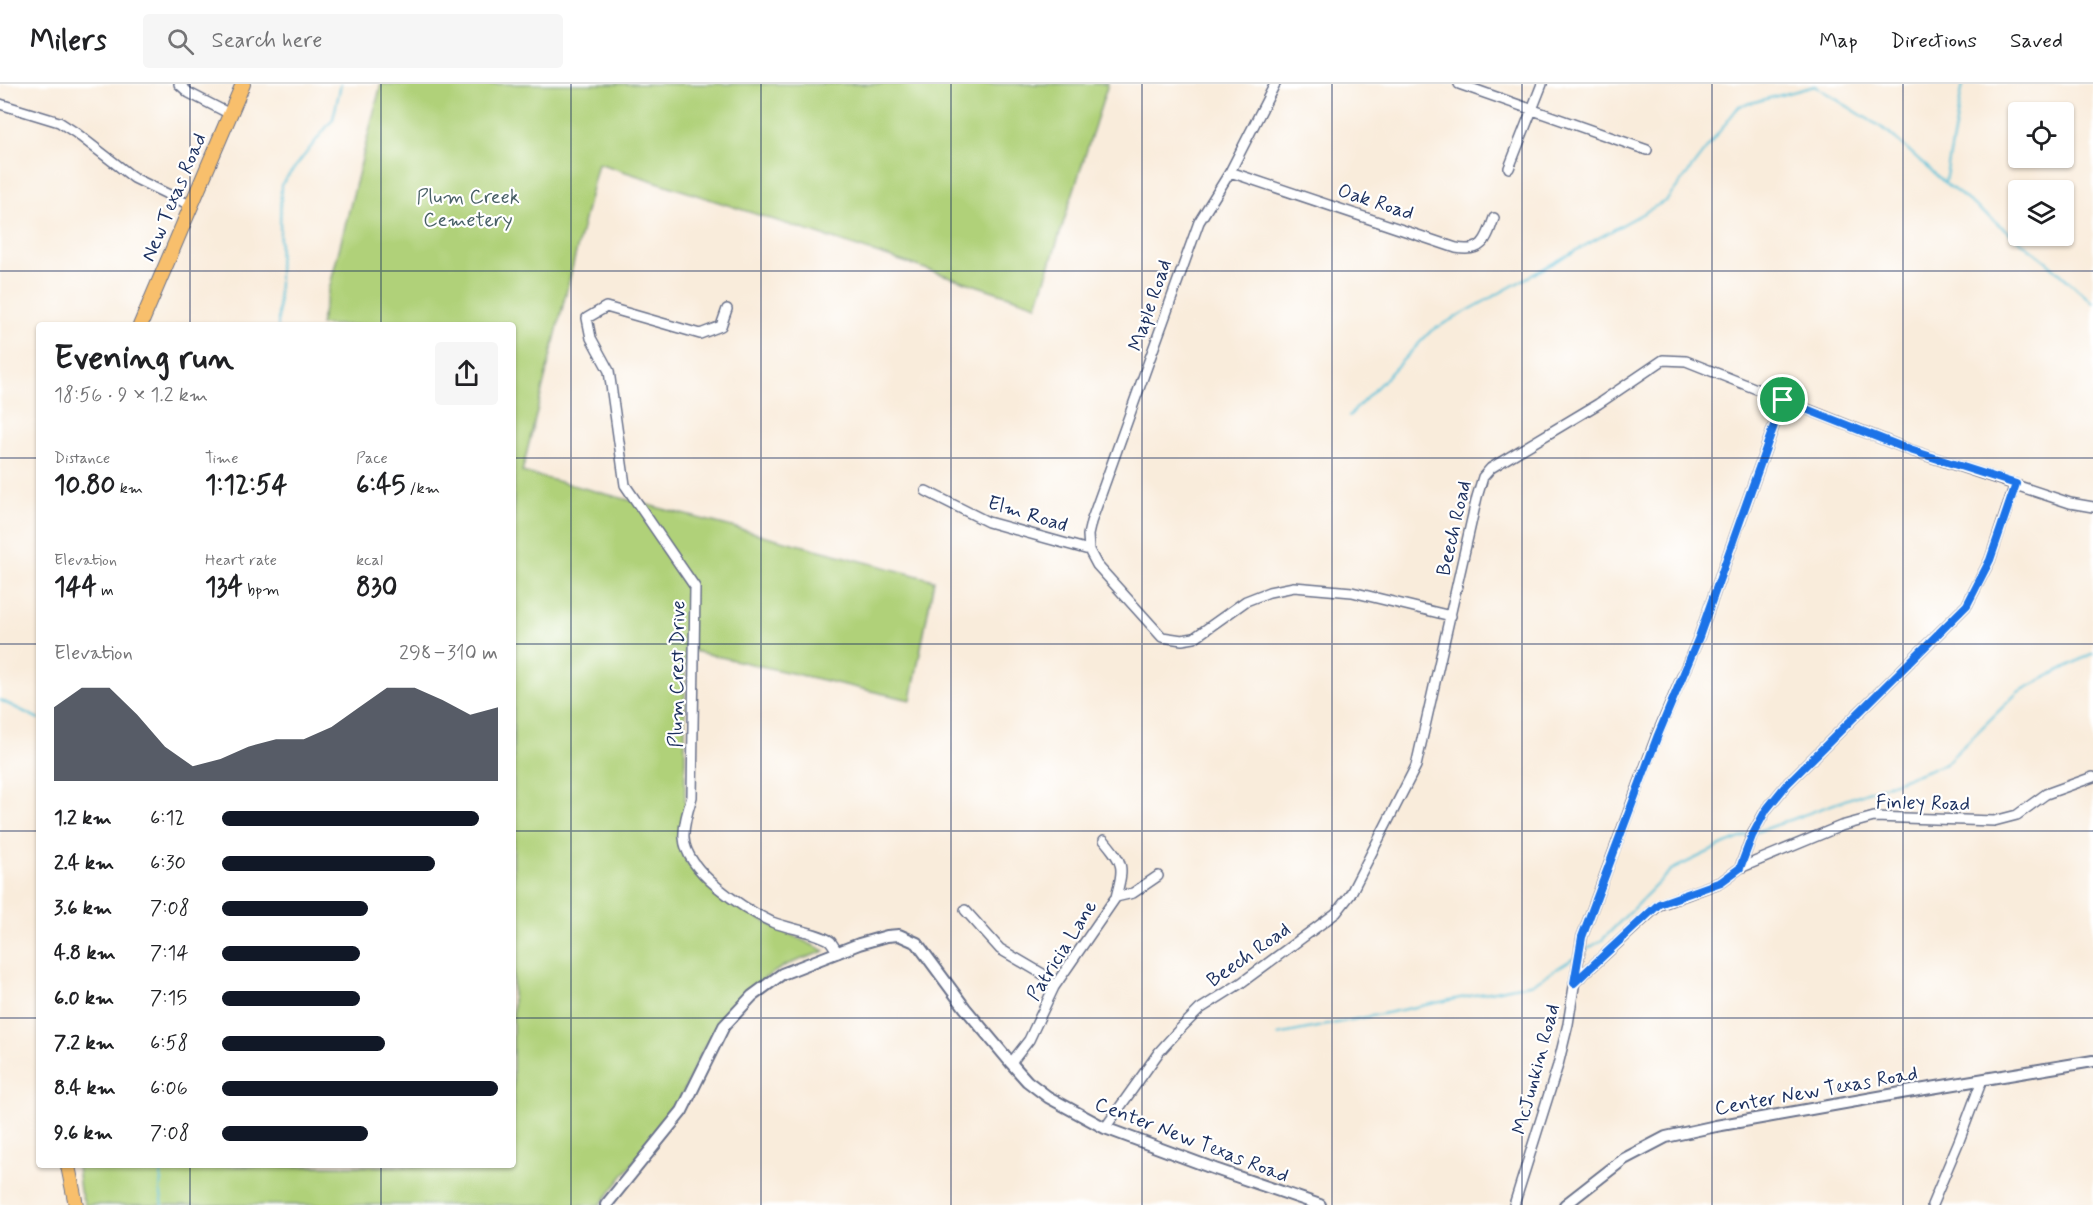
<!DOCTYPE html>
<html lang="en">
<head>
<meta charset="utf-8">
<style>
	:root { --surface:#fff; --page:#f6f6f6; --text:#202124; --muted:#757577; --line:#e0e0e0; --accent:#111827 }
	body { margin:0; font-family:Mynerve,sans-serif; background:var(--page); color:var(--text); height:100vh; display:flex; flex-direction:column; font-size:22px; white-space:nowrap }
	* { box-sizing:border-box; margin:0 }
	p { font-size:20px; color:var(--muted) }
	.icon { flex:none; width:33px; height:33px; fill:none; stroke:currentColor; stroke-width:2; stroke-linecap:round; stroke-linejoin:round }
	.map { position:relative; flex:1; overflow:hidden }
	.details { position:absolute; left:36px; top:238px; width:480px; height:846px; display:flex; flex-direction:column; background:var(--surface); border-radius:6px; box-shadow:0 2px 4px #0004 }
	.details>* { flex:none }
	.fabs { position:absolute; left:2008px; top:18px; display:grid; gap:12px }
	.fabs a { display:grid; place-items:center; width:66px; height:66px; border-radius:6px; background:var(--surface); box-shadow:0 2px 4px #0004; font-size:30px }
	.pin { position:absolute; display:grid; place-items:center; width:51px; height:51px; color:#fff; margin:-26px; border:3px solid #fff; border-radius:50%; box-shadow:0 2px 6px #0007 }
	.round { display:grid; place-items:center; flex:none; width:63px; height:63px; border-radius:6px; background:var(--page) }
	.summary { display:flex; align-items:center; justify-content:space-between; height:102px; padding:0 18px }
	h1 { font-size:33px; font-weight:800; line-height:45px }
	.figures { display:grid; grid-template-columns:repeat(3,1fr); gap:9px; height:102px; padding:6px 18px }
	.figures div { display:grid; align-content:center }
	.figures b { font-size:26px; font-weight:800 }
	.figures small { font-size:16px; font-weight:400 }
	.figures p { font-size:16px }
	.chart { height:168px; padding:12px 18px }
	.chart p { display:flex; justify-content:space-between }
	.chart svg { width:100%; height:108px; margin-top:6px; fill:var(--accent); opacity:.7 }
	ul { padding:0 18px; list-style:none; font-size:20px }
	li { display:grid; grid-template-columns:96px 72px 1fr; align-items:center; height:45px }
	li i { height:15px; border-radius:8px; background:var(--accent) }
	header { display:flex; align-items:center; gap:36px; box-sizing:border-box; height:84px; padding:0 30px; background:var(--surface); border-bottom:2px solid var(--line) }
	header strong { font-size:28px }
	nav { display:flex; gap:33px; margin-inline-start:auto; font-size:21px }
	.search { width:420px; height:54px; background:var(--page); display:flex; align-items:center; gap:15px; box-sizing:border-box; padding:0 21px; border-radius:6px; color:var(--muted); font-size:22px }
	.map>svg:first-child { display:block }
	.green { fill:#b0d179; stroke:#66806c; stroke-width:1.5 }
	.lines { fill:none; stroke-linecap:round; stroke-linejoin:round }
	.stream { stroke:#5bc0d8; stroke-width:2 }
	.minor-casing { stroke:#69718a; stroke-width:12 }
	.tertiary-casing { stroke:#69718a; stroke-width:14 }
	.primary-casing { stroke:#69718a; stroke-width:16 }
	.minor { stroke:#fff; stroke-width:9 }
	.tertiary { stroke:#fff; stroke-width:10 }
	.primary { stroke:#f8bf6c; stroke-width:14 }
	.route-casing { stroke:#fff; stroke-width:12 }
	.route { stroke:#1a73e8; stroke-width:8 }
	.grid { fill:none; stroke:#1b2f5e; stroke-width:1.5; stroke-opacity:0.55 }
	.labels { text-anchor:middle; stroke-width:4.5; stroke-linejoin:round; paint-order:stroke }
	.park-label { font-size:20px; fill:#486066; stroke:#fff }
	.street-label { font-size:20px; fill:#1b2f5e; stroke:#fff }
</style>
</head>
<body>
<header>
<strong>Milers</strong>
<div class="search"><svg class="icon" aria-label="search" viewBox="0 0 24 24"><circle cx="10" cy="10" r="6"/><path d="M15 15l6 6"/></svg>Search here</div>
<nav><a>Map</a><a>Directions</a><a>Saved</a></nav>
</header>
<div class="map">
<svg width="2093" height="1121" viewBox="0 0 2093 1121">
	<rect width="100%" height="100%" fill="#fff"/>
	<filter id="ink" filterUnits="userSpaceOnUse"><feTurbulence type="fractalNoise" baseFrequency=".0167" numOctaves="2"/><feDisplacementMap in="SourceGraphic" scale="12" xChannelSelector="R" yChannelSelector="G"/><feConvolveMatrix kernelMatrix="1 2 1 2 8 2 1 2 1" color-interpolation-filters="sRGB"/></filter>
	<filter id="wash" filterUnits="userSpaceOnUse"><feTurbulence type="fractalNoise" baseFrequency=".008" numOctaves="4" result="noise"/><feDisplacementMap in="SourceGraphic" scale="24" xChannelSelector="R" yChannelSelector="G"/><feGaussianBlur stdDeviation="1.35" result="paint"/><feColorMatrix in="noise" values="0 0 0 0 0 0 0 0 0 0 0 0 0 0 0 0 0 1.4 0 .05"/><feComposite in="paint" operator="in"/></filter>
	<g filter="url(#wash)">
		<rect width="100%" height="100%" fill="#f9ecdb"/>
		<!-- green -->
		<path class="green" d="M381,0H1108L1037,221L598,79L522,388L934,496L911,616L685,565V724C683,737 679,752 682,765C690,807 788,849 825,867L786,881L755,900L727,928L703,965L676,1024L600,1121H85L80,1107L77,1082H513V242L320,241Z"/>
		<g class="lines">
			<!-- stream -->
			<path class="stream" d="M1945,98L1963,0
				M278,242L281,101L333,35L341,0
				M1349,332L1431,247L1667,116L1739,22L1815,2L1887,47L1945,99L2046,177L2093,219
				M0,616L39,635
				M1756,748L1945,680L2018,608L2093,569
				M1584,867L1602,856L1671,786L1725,760L1748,751
				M1278,951L1534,899L1577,872
				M162,1082L160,1106L163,1121"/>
		</g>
	</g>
	<g filter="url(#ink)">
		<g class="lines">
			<!-- minor casing -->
			<g class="minor-casing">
				<path id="minor" d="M179,0L189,9L230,30
					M1275,0L1230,88L1199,138L1091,438L1088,451L1089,466L1097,481L1162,553L1182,556L1194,554L1246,517L1269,508L1294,503L1352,508L1451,532
					M1459,0L1647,66
					M0,20L59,38L76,49L134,94L190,121
					M1509,84L1542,0
					M1230,88L1456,164C1482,169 1486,157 1494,134
					M727,225L721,242L700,250L606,223L587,234L591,254L609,287L625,401L695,503L692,713C688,726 683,741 684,754C686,788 744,825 772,838C786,844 820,849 830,857C833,860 835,865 838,869
					M926,407L988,438L1089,466
					M1104,756C1124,780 1124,782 1116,813
					M1740,784L1752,751L1766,726L1787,700L1967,521L1990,476L2015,400
					M965,826L1000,865L1046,892L1054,903
					M1574,899L1659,821L1721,798L1740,784L1841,742L1874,733L1994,737L2017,731L2046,710L2093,693
					M1011,979L1029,956L1054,903L1116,813L1133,809L1158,792
					M1105,1044L1159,968L1178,947L1200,925L1241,899L1336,829L1350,811L1416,682L1477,413L1483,393L1491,384L1598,320L1663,276L1686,277L1910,366L2070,419L2093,423
					M1514,1121L1558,981L1568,940L1582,853L1657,651L1699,553L1783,316
					M1932,1121L1959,1057L1982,996"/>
			</g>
			<!-- tertiary casing -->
			<g class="tertiary-casing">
				<path id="tertiary" d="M606,1121L682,1027L724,942L752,912L782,890L859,860L887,852L899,851L917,859L965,924L1011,979L1027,997L1048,1013L1105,1044L1215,1085L1320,1121
					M1565,1121L1624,1075L1666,1053L1716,1042L1901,1009L2093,977"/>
			</g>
			<!-- primary casing -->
			<g class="primary-casing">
				<path id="primary" d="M140,242L243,0
					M68,1082L76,1121"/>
			</g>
			<!-- minor -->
			<use href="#minor" class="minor"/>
			<!-- tertiary -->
			<use href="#tertiary" class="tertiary"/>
			<!-- primary -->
			<use href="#primary" class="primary"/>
		</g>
	</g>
	<g class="lines" filter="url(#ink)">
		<!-- route casing -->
		<g class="route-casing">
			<path id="route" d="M1783,316L1910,366L2016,400L1990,476L1967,521L1787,700L1766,726L1752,752L1740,784L1721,798L1659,820L1574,899L1582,853L1658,651L1699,553Z"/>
		</g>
		<!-- route -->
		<use href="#route" class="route"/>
	</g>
	<!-- grid -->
	<path class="grid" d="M190,0V242M381,0V242M571,0V1121M761,0V1121M951,0V1121M1142,0V1121M1332,0V1121M1522,0V1121M1712,0V1121M1903,0V1121M0,187H2093M0,374H39M513,374H2093M0,560H39M513,560H2093M0,747H39M513,747H2093M0,934H39M513,934H2093M190,1082V1121M381,1082V1121"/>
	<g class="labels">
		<!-- park labels -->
		<g class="park-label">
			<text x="468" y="119">Plum Creek<tspan x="468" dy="23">Cemetery</tspan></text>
		</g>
		<!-- street labels -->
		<g class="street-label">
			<text transform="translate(173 113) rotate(-67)" y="7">New Texas Road</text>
			<text transform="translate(1376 117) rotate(18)" y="7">Oak Road</text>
			<text transform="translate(1149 221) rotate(-71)" y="7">Maple Road</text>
			<text transform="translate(1028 429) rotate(17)" y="7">Elm Road</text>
			<text transform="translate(1453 444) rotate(-77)" y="7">Beech Road</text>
			<text transform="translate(676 590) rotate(-89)" y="7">Plum Crest Drive</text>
			<text transform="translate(1923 718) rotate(1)" y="7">Finley Road</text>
			<text transform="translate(1061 866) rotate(-58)" y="7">Patricia Lane</text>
			<text transform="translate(1248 870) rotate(-35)" y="7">Beech Road</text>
			<text transform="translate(1535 985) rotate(-75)" y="7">McJunkin Road</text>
			<text transform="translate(1816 1006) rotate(-10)" y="7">Center New Texas Road</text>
			<text transform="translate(1192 1055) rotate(21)" y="7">Center New Texas Road</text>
		</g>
	</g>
</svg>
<div class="fabs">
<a><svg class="icon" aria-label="locate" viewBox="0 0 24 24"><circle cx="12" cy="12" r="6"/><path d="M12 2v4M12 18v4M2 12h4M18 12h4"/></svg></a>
<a><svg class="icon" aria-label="layers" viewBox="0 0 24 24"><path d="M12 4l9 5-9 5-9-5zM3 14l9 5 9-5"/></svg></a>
</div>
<div class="pin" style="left:1783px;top:316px;background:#1e9e55"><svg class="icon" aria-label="arrive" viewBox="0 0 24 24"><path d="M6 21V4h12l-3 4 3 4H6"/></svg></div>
<section class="details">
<div class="summary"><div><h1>Evening run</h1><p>18:56 · 9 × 1.2 km</p></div><a class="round"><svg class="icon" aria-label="share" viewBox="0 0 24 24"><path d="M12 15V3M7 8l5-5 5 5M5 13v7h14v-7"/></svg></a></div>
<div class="figures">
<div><p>Distance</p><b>10.80<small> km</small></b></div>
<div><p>Time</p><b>1:12:54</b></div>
<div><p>Pace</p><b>6:45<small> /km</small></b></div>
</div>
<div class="figures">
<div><p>Elevation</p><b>144<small> m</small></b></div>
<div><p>Heart rate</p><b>134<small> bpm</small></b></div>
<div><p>kcal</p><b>830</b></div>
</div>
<div class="chart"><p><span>Elevation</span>298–310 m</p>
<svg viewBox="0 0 160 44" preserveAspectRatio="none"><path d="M0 44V14L10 6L20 6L30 17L40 30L50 38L60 35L70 30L80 27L90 27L100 22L110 14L120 6L130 6L140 11L150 17L160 14V44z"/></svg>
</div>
<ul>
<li><b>1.2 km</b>6:12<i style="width:93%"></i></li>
<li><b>2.4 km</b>6:30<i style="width:77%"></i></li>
<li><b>3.6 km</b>7:08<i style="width:53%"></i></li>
<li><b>4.8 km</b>7:14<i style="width:50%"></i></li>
<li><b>6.0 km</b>7:15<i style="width:50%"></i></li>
<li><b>7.2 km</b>6:58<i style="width:59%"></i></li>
<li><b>8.4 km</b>6:06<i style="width:100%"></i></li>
<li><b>9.6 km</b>7:08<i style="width:53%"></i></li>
</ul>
</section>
</div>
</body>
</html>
